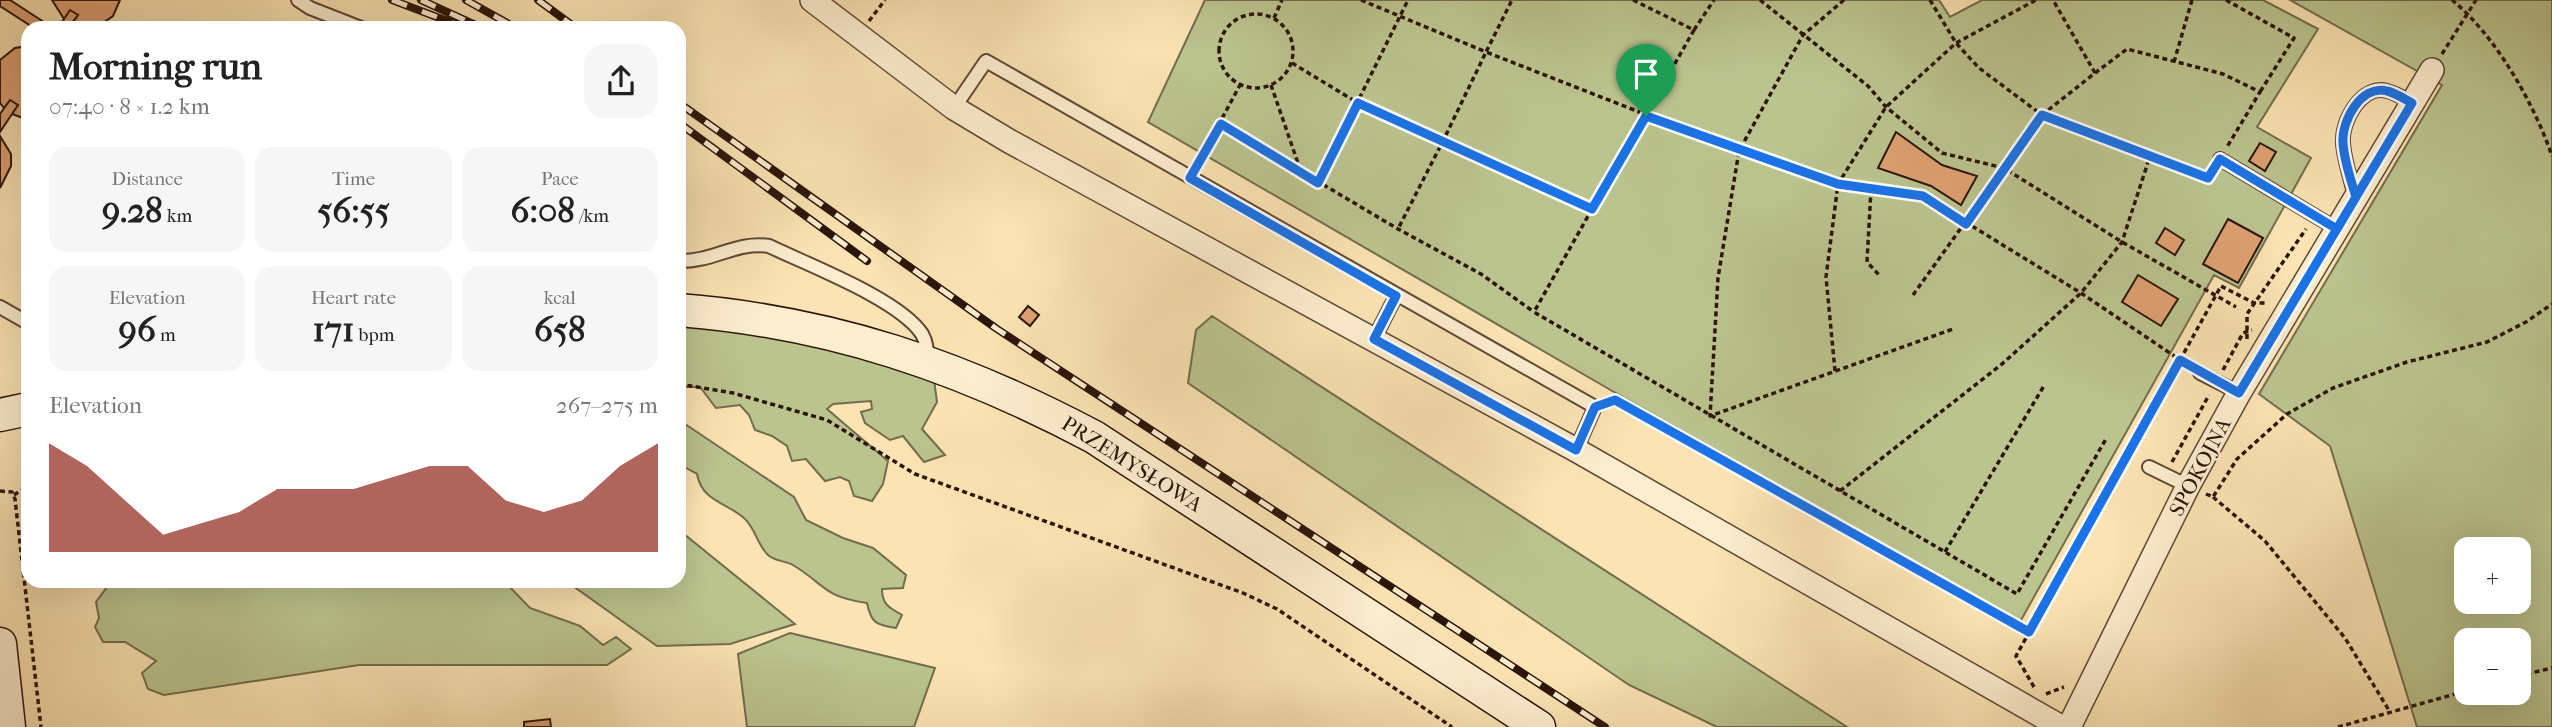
<!DOCTYPE html>
<html lang="en">
<head>
<meta charset="utf-8">
<style>
	:root { --surface:#fff; --page:#f6f6f6; --text:#222; --muted:#767676; --accent:#8f2418 }
	body { margin:0; font-family:"IM FELL French Canon",serif; background:var(--page); color:var(--text); height:100vh; display:flex; flex-direction:column; font-size:26px; white-space:nowrap }
	* { box-sizing:border-box; margin:0 }
	p { font-size:23px; color:var(--muted) }
	.icon { flex:none; width:38px; height:38px; fill:none; stroke:currentColor; stroke-width:2; stroke-linecap:round; stroke-linejoin:round }
	.map { position:relative; flex:1; overflow:hidden }
	.sheet { position:absolute; left:21px; top:21px; width:665px; height:567px; display:flex; flex-direction:column; background:var(--surface); border-radius:21px; box-shadow:0 7px 28px #0002 }
	.sheet>* { flex:none }
	.tools { position:absolute; left:2454px; top:537px; display:grid; gap:14px }
	.tools a { display:grid; place-items:center; width:77px; height:77px; border-radius:14px; background:var(--surface); box-shadow:0 7px 28px #0002; font-size:35px }
	.pin { position:absolute; display:grid; place-items:center; width:60px; height:60px; color:#fff; margin:-72px -30px; border-radius:50% 50% 50% 0; rotate:-45deg; box-shadow:0 0 7px #0007 }
	.pin .icon { rotate:45deg }
	.round { display:grid; place-items:center; flex:none; width:74px; height:74px; border-radius:21px; background:var(--page) }
	.head { display:flex; align-items:center; justify-content:space-between; height:119px; padding:0 28px }
	h1 { font-size:38px; font-weight:700; line-height:52px }
	.stats { display:grid; grid-template-columns:repeat(3,1fr); gap:10px; height:119px; padding:7px 28px }
	.stats div { display:grid; align-content:center; border-radius:18px; background:var(--page); text-align:center }
	.stats b { font-size:35px; font-weight:700 }
	.stats small { font-size:19px; font-weight:400 }
	.stats p { font-size:19px }
	.chart { height:196px; padding:14px 28px }
	.chart p { display:flex; justify-content:space-between }
	.chart svg { width:100%; height:126px; margin-top:7px; fill:var(--accent); opacity:.7 }
	.map>svg:first-child { display:block }
	.green { fill:#bbc48f; stroke:#736c4c; stroke-width:2; fill-rule:evenodd }
	.building { fill:#dea172; stroke:#2b1509; stroke-width:2 }
	.lines { fill:none; stroke-linecap:round; stroke-linejoin:round }
	.lane-casing { stroke:#5f4834; stroke-width:16 }
	.street-casing { stroke:#5f4834; stroke-width:26 }
	.secondary-casing { stroke:#2b1509; stroke-width:35 }
	.path { stroke:#2b1509; stroke-width:3.5; stroke-dasharray:5 3.5; stroke-linecap:butt }
	.lane { stroke:#fcedce; stroke-width:12 }
	.street { stroke:#fcedce; stroke-width:23 }
	.secondary { stroke:#fcedce; stroke-width:32 }
	.rail-casing { stroke:#2b1509; stroke-width:8 }
	.rail { stroke:#fcedce; stroke-width:5; stroke-dasharray:16; stroke-linecap:butt }
	.route-casing { stroke:#fff; stroke-width:14 }
	.route { stroke:#1a73e8; stroke-width:9 }
	.labels { text-anchor:middle; stroke-width:5; stroke-linejoin:round; paint-order:stroke }
	.street-label { font-size:21px; fill:#2b1509; stroke:#fcedce }
</style>
</head>
<body>
<div class="map">
<svg width="2552" height="727" viewBox="0 0 2552 727">
	<rect width="100%" height="100%" fill="#fbe3b3"/>
	<filter id="stains"><feTurbulence type="fractalNoise" baseFrequency=".00286" numOctaves="4"/><feColorMatrix values="0 0 0 0 .2 0 0 0 0 .09 0 0 0 0 .02 0 0 0 .5 -.17"/></filter>
	<radialGradient id="worn" r=".72"><stop offset=".6" stop-color="#630" stop-opacity="0"/><stop offset="1" stop-color="#630" stop-opacity=".3"/></radialGradient>
	<!-- green -->
	<path class="green" d="M1205,0H1939L1950,17L1982,0H2263L2318,29L2257,127L2311,158L2239,288L2214,275L2020,622L1614,392L1148,122Z
		M2290,0H2552V727H2417L2330,446L2259,394L2442,85ZM2466,550H2518V602H2466ZM2466,640H2518V693H2466Z
		M1212,316L1847,727H1717L1629,685L1188,383L1196,330Z
		M679,320L821,341L933,372L937,402L922,429L945,455L924,462L903,436L890,440L865,423L861,412L872,409L871,401L833,404L827,409L888,461L883,484L872,501L854,496L849,481L840,477L825,481L806,459L792,461L787,446L772,436L755,430L749,415L740,405L716,408L700,387H682L679,381Z
		M679,420L794,497L806,520L843,538L873,548L906,575L903,588L882,589C882,605 890,608 902,615L896,628C876,625 871,623 867,603C822,596 827,586 793,565C786,561 774,561 768,555C758,546 755,528 745,519C727,502 702,502 697,474L679,464Z
		M679,530L795,624L730,644L657,646L566,581H679Z
		M105,581H504L530,608L580,626L603,645L616,637L631,649L607,665H359L164,695L148,689L142,673L156,661L125,642H103L95,627L99,618L96,602L107,587Z
		M790,633L935,668L914,727H747L738,654Z"/>
	<!-- building -->
	<path class="building" d="M0,0H10L53,28H34L0,6Z
		M52,0H120L113,16L103,23L80,28L71,24L78,15L70,10L64,19Z
		M70,10L78,15L69,28H58Z
		M28,46V118H23L12,114L18,105L10,100L4,108L0,103V60L15,48Z
		M10,100L18,105L0,132V114Z
		M1896,132L1942,165L1977,176L1961,205L1931,186L1878,168Z
		M0,136L11,154V166L0,188Z
		M2260,143L2276,152L2265,171L2249,161Z
		M2228,219L2263,238L2238,283L2203,264Z
		M2165,228L2184,240L2175,255L2156,243Z
		M2138,275L2178,299L2161,326L2122,302Z
		M1028,306L1039,315L1030,326L1019,317Z
		M550,719L551,727H524V722Z"/>
	<g class="lines">
		<!-- lane casing -->
		<g class="lane-casing">
			<path id="lane" d="M298,0L310,8L361,28
				M954,108L986,61L1595,407L1576,450
				M2220,159L2337,229
				M2355,197C2351,179 2344,160 2343,143C2341,121 2362,84 2387,91C2396,93 2405,99 2412,103
				M679,261C713,262 736,241 769,246C808,265 899,299 922,334C927,343 927,350 927,360
				M0,307L28,323
				M1374,339L1396,296
				M2200,373L2239,393
				M2149,467L2188,486"/>
		</g>
		<!-- street casing -->
		<g class="street-casing">
			<path id="street" d="M812,0L954,108L1009,141L1576,450L2061,727
				M2069,727L2188,486L2239,393L2432,70"/>
		</g>
		<!-- secondary casing -->
		<g class="secondary-casing">
			<path id="secondary" d="M679,310C831,322 960,366 1094,437L1539,727
				M0,415L28,409
				M0,644L9,727"/>
		</g>
		<!-- path -->
		<path class="path" d="M1361,0L1486,52L1512,0
			M1633,0L1694,30L1592,209L1444,139L1486,52L1739,151L1838,184L1923,196L2081,293L2189,366
			M1760,0L1868,86L1886,107L1942,153L2004,168L2122,242L2236,307
			M1844,0L1803,35L1739,151L1718,278L1710,416L1953,329
			M1930,0L1956,43L1979,68L2042,115L2208,178L2212,172
			M2226,0L2294,38L2260,92
			M2452,0C2495,35 2534,103 2552,156
			M1219 51a37 37 0 1 1 74 0a37 37 0 1 1-74 0Z
			M1274,18L1282,0
			M869,21L885,0
			M1694,30L1714,0
			M2442,54L2476,0
			M2174,62L2192,0
			M1292,63L1358,103L1444,139L1398,229
			M2095,73L2127,49L2223,74L2260,92L2227,147
			M1271,85L1300,169
			M1221,124L1398,229L1481,274L1534,312
			M1198,163L1240,85
			M1318,182L1408,0
			M1871,189L1867,262L1880,276
			M1592,209L1534,312L2017,594L2107,437
			M1913,295L2042,115L2095,73L2053,0
			M2247,339V314L2306,229
			M2223,370L2243,333L2252,330
			M1835,371L1826,277L1838,184L1886,107L1956,43L2036,0
			M679,384L733,393L827,420L915,474L1243,593L1277,609L1452,727
			M1609,402L1615,400L2029,632
			M2172,462L2209,395
			M0,491L12,492L15,499L41,727
			M1840,491L2002,364L2081,293L2122,242L2150,156
			M2206,494L2213,497L2237,459L2287,414L2333,388L2407,362L2487,342L2526,322L2552,304
			M14,495L28,486
			M2213,497L2265,541L2345,638L2390,712
			M1945,552L2045,384
			M2518,676L2552,668
			M2034,687L2016,656L2221,286L2254,303H2268
			M2046,694L2064,687
			M2338,727L2466,691"/>
		<!-- lane -->
		<use href="#lane" class="lane"/>
		<!-- street -->
		<use href="#street" class="street"/>
		<!-- secondary -->
		<use href="#secondary" class="secondary"/>
		<!-- rail casing -->
		<g class="rail-casing">
			<path id="rail" d="M392,0L466,28
				M421,0L482,28
				M466,0L516,28
				M538,0L576,28
				M679,103L997,329L1605,727
				M679,123L867,261"/>
		</g>
		<!-- rail -->
		<use href="#rail" class="rail"/>
	</g>
	<g class="lines">
		<!-- route casing -->
		<g class="route-casing">
			<path id="route" d="M1646,116L1592,209L1358,103L1318,183L1221,124L1190,178L1396,296L1374,339L1576,450L1595,407L1615,400L2029,632L2180,360L2239,393L2412,103C2404,99 2396,93 2387,91C2361,84 2341,122 2343,143C2344,161 2351,180 2356,197L2337,229L2220,159L2208,178L2042,115L1966,224L1923,196L1838,184L1646,116"/>
		</g>
		<!-- route -->
		<use href="#route" class="route"/>
	</g>
	<g class="labels">
		<!-- street labels -->
		<g class="street-label">
			<text transform="translate(1132 464) rotate(32)" y="7">PRZEMYSŁOWA</text>
			<text transform="translate(2200 467) rotate(-62)" y="7">SPOKOJNA</text>
		</g>
	</g>
	<rect width="100%" height="100%" filter="url(#stains)"/>
	<rect width="100%" height="100%" fill="url(#worn)"/>
</svg>
<div class="tools">
<a>+</a>
<a>−</a>
</div>
<div class="pin" style="left:1646px;top:116px;background:#1e9e55"><svg class="icon" aria-label="arrive" viewBox="0 0 24 24"><path d="M6 21V4h12l-3 4 3 4H6"/></svg></div>
<section class="sheet">
<div class="head"><div><h1>Morning run</h1><p>07:40 · 8 × 1.2 km</p></div><a class="round"><svg class="icon" aria-label="share" viewBox="0 0 24 24"><path d="M12 15V3M7 8l5-5 5 5M5 13v7h14v-7"/></svg></a></div>
<div class="stats">
<div><p>Distance</p><b>9.28<small> km</small></b></div>
<div><p>Time</p><b>56:55</b></div>
<div><p>Pace</p><b>6:08<small> /km</small></b></div>
</div>
<div class="stats">
<div><p>Elevation</p><b>96<small> m</small></b></div>
<div><p>Heart rate</p><b>171<small> bpm</small></b></div>
<div><p>kcal</p><b>658</b></div>
</div>
<div class="chart"><p><span>Elevation</span>267–275 m</p>
<svg viewBox="0 0 160 44" preserveAspectRatio="none"><path d="M0 44V6L10 14L20 26L30 38L40 34L50 30L60 22L70 22L80 22L90 18L100 14L110 14L120 26L130 30L140 26L150 14L160 6V44z"/></svg>
</div>
</section>
</div>
</body>
</html>
